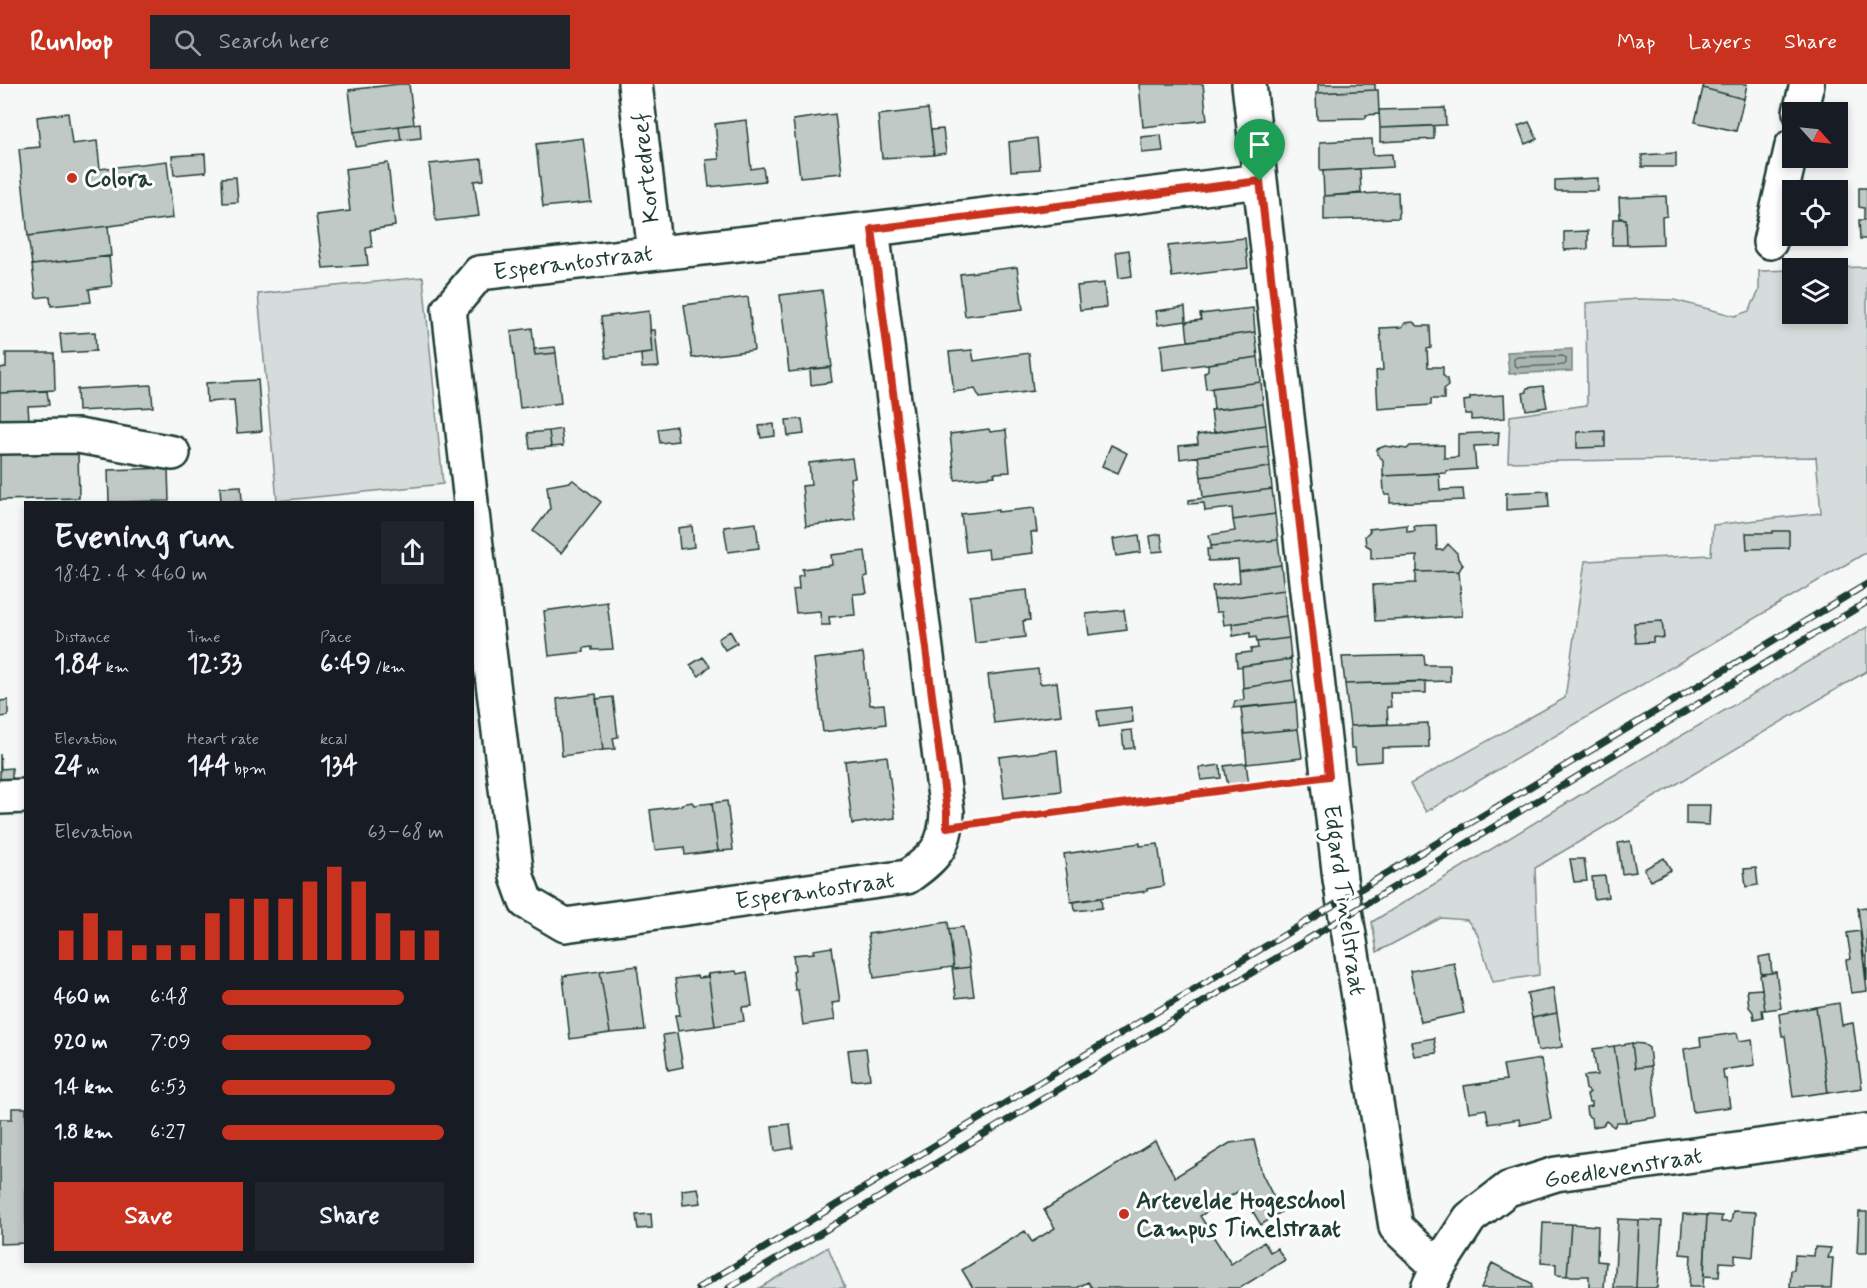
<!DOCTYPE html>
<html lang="en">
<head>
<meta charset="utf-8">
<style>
	:root { --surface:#171b24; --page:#20242c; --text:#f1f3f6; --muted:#9ea1a6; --accent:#c8321e }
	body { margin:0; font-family:Mynerve,sans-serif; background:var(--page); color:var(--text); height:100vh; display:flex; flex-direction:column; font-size:22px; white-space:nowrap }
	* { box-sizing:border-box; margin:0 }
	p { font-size:20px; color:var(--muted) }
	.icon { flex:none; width:33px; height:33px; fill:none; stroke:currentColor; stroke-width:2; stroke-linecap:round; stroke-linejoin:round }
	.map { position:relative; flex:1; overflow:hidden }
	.side { position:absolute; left:24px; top:417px; width:450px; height:762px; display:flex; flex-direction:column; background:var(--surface); border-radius:0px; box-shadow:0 3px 9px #0003 }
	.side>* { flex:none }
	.needle { width:39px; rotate:117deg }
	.fabs { position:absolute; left:1782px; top:18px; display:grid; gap:12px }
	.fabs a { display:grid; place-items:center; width:66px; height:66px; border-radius:0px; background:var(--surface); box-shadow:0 3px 9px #0003; font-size:30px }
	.pin { position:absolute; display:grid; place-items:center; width:51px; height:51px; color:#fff; margin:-62px -26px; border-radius:50% 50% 50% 0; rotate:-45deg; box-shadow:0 0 6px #0007 }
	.pin .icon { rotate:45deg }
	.round { display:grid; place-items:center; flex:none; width:63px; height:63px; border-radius:0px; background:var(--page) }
	.overview { display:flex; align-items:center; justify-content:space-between; height:102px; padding:0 30px }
	h1 { font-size:33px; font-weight:700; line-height:45px }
	.figures { display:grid; grid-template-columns:repeat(3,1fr); gap:9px; height:102px; padding:6px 30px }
	.figures div { display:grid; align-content:center }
	.figures b { font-size:26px; font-weight:700 }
	.figures small { font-size:16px; font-weight:400 }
	.figures p { font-size:16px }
	.chart { height:168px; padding:12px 30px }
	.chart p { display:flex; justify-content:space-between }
	.chart svg { width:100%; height:108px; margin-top:6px; stroke:var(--accent); stroke-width:6 }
	.primary-button { display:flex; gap:12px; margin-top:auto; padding:12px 30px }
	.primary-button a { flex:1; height:69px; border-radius:0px; background:var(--accent); color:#fff; font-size:24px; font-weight:700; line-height:69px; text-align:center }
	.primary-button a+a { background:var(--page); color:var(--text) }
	ul { padding:0 30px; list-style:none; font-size:20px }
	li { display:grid; grid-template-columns:96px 72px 1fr; align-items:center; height:45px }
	li i { height:15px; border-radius:8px; background:var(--accent) }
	header { display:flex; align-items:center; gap:36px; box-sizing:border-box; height:84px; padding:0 30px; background:var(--accent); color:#fff }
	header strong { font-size:28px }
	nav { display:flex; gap:33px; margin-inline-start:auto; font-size:21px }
	.search { width:420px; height:54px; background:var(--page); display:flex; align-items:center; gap:15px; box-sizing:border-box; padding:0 21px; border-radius:0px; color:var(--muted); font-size:22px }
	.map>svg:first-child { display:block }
	.green { fill:#d6dcdb; stroke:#7a8c88; stroke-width:1.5 }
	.water { fill:#aab5b1; stroke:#72857f; stroke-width:1.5 }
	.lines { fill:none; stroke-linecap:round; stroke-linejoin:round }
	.shore { stroke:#576d66; stroke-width:1.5 }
	.building { fill:#c0c9c6; stroke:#1f3d34; stroke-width:1.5 }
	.minor-casing { stroke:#1f3d34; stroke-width:38 }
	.path { stroke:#1f3d34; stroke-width:4; stroke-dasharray:4.5 4.5; stroke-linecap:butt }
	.minor { stroke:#fff; stroke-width:33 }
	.rail-casing { stroke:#1f3d34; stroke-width:7 }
	.rail { stroke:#fff; stroke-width:4.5; stroke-dasharray:14; stroke-linecap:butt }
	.route-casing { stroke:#fff; stroke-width:12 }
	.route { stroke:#c8321e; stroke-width:8 }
	.poi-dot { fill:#c8321e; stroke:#fff; stroke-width:2 }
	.labels { text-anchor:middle; stroke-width:6; stroke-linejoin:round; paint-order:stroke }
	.street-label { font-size:24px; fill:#1f3d34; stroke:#fff }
	.poi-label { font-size:24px; font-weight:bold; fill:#1f3d34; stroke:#fff; text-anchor:start }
</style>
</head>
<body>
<header>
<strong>Runloop</strong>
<div class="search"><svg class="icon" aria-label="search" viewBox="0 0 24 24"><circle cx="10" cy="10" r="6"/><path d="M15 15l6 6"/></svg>Search here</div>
<nav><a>Map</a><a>Layers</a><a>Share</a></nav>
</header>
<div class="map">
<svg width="1867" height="1204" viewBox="0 0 1867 1204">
	<rect width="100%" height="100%" fill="#f6f7f7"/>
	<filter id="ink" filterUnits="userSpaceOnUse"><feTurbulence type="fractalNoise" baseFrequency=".0167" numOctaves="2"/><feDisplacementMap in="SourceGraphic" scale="12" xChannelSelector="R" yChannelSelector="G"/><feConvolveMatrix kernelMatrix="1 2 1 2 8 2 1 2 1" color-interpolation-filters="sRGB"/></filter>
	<g filter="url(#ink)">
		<!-- green -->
		<path class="green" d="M1867,183V468L1426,728L1410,700L1565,614L1585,477L1711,471L1713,441L1821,429L1816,373L1508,378L1510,332L1587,321L1586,219L1637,215L1674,216L1735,232L1749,227L1759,207V187L1792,186V230H1838V184H1830Z
			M423,193L443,400L277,417L258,210Z
			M1867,543V587L1535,784L1539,891L1493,898L1477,849L1467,836L1441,834L1377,868L1372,838L1580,711Z
			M828,1163L845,1204H759Z"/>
		<!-- water -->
		<path class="water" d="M1572,265V287L1509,290L1507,268Z"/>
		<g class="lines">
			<!-- shore -->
			<path class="shore" d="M1563,272L1566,274V279L1564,281L1517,283L1514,281V275L1517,273Z"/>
		</g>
		<!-- building -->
		<path class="building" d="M399,0H409L414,40L354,48L349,6Z
			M1139,0H1203L1207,36L1143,43Z
			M1318,0H1375V6L1318,9Z
			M1704,0H1747L1744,15L1703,4Z
			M1703,4L1744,15L1736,47L1695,38Z
			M1375,6H1378L1379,30L1366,31V34L1317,35L1316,9Z
			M1445,24L1446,41L1380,44L1379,26Z
			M928,25L934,71L882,74L878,31Z
			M68,29L72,60L97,57L100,85L167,77L173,134L28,152L19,65L40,63L37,33Z
			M835,30L842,89L800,93L793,36Z
			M746,36L751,85L763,83L765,97L709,103L706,76L719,75L715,40Z
			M1529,38L1537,55L1525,60L1518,42Z
			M420,39L421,54L401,56L399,42Z
			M399,42L401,56L356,63L354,48Z
			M1434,42V55L1380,58V44Z
			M943,45L946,69L934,71L931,46Z
			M1161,51L1163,67L1142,69L1141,53Z
			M583,54L591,118L543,123L536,60Z
			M1037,54L1040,85L1011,87L1009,58Z
			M1372,55L1373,71L1392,70L1393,83L1320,87V58Z
			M1676,69V83H1642V71Z
			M205,70L206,88L174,91L172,72Z
			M482,75L484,96L474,97L479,132L436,137L429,80Z
			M388,79L395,142L370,146L372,163L366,164L368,181L323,184L316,131L350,127L345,85Z
			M1360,85L1361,109L1324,112L1323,87Z
			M236,93L238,118L223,119L222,94Z
			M1598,94V107H1555V96Z
			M1859,104H1867V155H1860L1859,136H1864V124L1859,123Z
			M1398,108L1399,134L1324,136V112Z
			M1666,112L1667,132L1662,133L1663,160L1627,161L1626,135L1620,134L1619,114Z
			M1613,135H1626L1627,161H1612Z
			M108,142L111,172L32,181L28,152Z
			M1588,147V165L1564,166V148Z
			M1245,154L1248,184L1172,193L1168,162Z
			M1129,166L1132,192L1119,194L1116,168Z
			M109,172L112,202L89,205L91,218L51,222L50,212L36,214L32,181Z
			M1017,183L1023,225L965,232L960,190Z
			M1104,199L1106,223L1080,226L1077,202Z
			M822,206L832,283L789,288L780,211Z
			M748,213L754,266L692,274L684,221Z
			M1185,223L1186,237L1158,241L1156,227Z
			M1253,224L1255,248L1188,257L1186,238L1201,236L1200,230Z
			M649,227L652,269L606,274L601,233Z
			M1413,238L1418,242H1430L1431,264L1427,265L1428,283H1443V291L1447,295L1448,302L1444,305V315H1431V321L1378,325L1376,287L1383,286L1380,244L1402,243L1405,239Z
			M532,244L535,271L556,269L561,319L520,324L511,247Z
			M650,246H655L659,283L642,284L641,270L652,269Z
			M95,248L96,267L62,269L60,250Z
			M1255,248L1258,273L1163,286L1161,261Z
			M555,263L556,269L535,271L534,265Z
			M972,266L974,277L1029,269L1033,307L980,314L975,305L954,308L949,268Z
			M6,269H54L55,306L0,309V284L6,283Z
			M1258,273L1261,298L1206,305L1204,289L1208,286V280Z
			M830,283L832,298L811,301L810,285Z
			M258,296L262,347L237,349L234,316L207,318L206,299Z
			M1261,298L1263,320L1214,326L1212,304Z
			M151,301L153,323L78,327L77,305Z
			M1543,302L1547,323L1526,326L1523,309L1527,308V304Z
			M47,307L49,321L28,322L29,336L0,337V309Z
			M1504,311L1505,334L1471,336V330H1465L1464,317L1470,316V313Z
			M1263,320L1266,341L1214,348L1211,326Z
			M802,335L804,350L788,352L786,336Z
			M774,340L775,352L761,354L759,342Z
			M1266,341L1268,362L1180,375L1179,362L1198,360L1197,351Z
			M676,342L678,357L660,359L658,345Z
			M561,345L563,362L551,363L549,347Z
			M989,345L990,348L1006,346L1010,388L994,389L995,392L955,396L950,350Z
			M549,347L551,363L530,365L528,349Z
			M1605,347V363L1577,364V348Z
			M1499,348L1498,361L1474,362L1476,385L1446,387V389L1383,392V376L1377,370V365L1385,362L1407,365L1410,362L1444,361V374L1458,373V350Z
			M1111,361L1127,369L1118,389L1102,382Z
			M1268,362L1270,383L1201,393L1198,372Z
			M78,367L79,414L0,416V369Z
			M852,374L855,393L850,394L855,436L806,442L802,402L811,401L809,379Z
			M1270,383L1272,405L1203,414L1201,393Z
			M168,384L169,417L109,418L108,386Z
			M1439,389L1440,406L1463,405L1464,416L1390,419V411H1385L1384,408L1383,392Z
			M573,396L601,418L561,469L533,447L550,425L547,402L570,398Z
			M241,402L242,418H221L220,403Z
			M1272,405L1275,430L1233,436L1232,424L1205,427L1204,419L1189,420V416Z
			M1548,407L1549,423L1506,426V409Z
			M1034,424L1037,448H1031L1033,469L989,474L988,465L966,468L961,430L998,426V428Z
			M1275,430L1278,456L1211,462L1209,451L1235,447L1233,436Z
			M756,439L759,464L728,468L724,443Z
			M1407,441V448L1415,447L1414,442L1436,441L1437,466H1443L1448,460L1457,469L1458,475L1463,480L1459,487L1417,488V472L1371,475V464L1366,461L1365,452L1370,447L1369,445Z
			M692,442L694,463L680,465L678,444Z
			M1773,447H1789V464L1747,465L1746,449H1773Z
			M1161,450L1163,467L1152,468L1150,452Z
			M1139,451L1141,468L1116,472L1113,455Z
			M1278,456L1281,481L1239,487L1238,476L1208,477L1207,465H1211V462Z
			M865,467L868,492L864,493L867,509L853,510L855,531L829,533L830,541H821L820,527L796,529L793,506L799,505L798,492L803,491L802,485L832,481L831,471Z
			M1281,481L1284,506L1214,516L1212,502L1240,498L1239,487Z
			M1459,487L1462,532L1375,537L1373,501L1416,499V488Z
			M1027,506L1030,536L1023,537L1025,553L975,559L970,512Z
			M1284,506L1286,532L1224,541L1222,528H1216L1214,516Z
			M607,518L613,565L592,566V563L584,564V568L549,572L544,527Z
			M1124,526L1127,546L1089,551L1086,530Z
			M1286,532L1289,554L1257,558L1256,553L1250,554V549L1233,552L1232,540Z
			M1662,537L1664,554L1653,553V558L1636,559L1634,539Z
			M730,547L737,559L725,566L718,555Z
			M1289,554L1291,575L1237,583L1236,570L1251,568V565L1258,564L1257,558Z
			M863,569L870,621L884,620L886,640L823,648L814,575Z
			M1424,571L1425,581H1450V597L1345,600L1342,573Z
			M703,573L710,582L699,592L690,581Z
			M1291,575L1293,596L1243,604L1242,582Z
			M1038,585L1040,600L1057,598L1061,631L994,639L988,591Z
			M1293,596L1296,618L1233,624L1235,617L1244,616L1243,604Z
			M1426,597V609H1390L1391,623H1387L1388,640L1350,642L1345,600Z
			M596,610L603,666L562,672L557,615Z
			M613,613L618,653L613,654L615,665L603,666L596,615Z
			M8,616V632L0,633V617Z
			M1296,618L1298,645L1244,650L1241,624Z
			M1132,623L1133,638L1099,643L1097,627Z
			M1428,639L1429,663L1382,664V677L1356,679L1355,664H1351L1350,642Z
			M1298,645L1302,674L1247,680L1244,650Z
			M1132,646L1134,664L1124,665L1122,647Z
			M1057,666L1061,707L1004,714L999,673Z
			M0,670L1,685L12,684V696L0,697Z
			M887,672L895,734L852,740L845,677Z
			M1246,679L1249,701L1228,702L1224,682Z
			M1220,681L1221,694L1201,696L1199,684Z
			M727,717L733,766L718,767L712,719Z
			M692,718L694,721L712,719L718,767L685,771L684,763L655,766L650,726L680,722L682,720Z
			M1686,721H1710L1709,741L1686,740Z
			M1630,757L1636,788L1622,790L1618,759Z
			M1140,759V762L1158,760L1164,802L1147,805V807L1071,818L1064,770Z
			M1664,774L1671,786L1651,797L1644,785Z
			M1570,775H1584L1587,797L1574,798Z
			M1756,784L1758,801L1746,803L1744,785Z
			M1605,792L1608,813L1594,815L1592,793Z
			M1101,814L1102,824L1075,827L1074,818Z
			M1867,823V897L1858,824Z
			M948,838L954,885L970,883L974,912L956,914L952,883L874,894L868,850Z
			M963,843L970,883L954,885L949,845Z
			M1860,847L1867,907L1851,909L1846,876L1851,875L1847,849Z
			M832,863L840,918L832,919L835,936L803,941L798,906H795L793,887L795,886L793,871L814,869L813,866Z
			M1770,871L1772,889L1761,890L1759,873Z
			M1454,879L1464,929L1421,938L1410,887Z
			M637,882L645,946L610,949L600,887Z
			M600,887L610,949L570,955L563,892Z
			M736,887L737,890L747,888L752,922L742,923L744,937L715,942L708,890Z
			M1776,888L1781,924L1765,926L1760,891Z
			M708,890L715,942L678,947L675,931H680L675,895L697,892L698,894L707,893Z
			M1553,904L1557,929L1532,934L1527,909Z
			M1762,905L1765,926H1762L1763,933L1754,935L1753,928L1749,923L1747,906Z
			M1839,919L1842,941L1853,939L1862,1004L1828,1009L1816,923Z
			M1816,923L1828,1008L1793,1013L1785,952H1782L1779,930Z
			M1557,929L1562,963L1538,967L1532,934Z
			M677,949L683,983L668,986L663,951Z
			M1737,949L1739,957L1752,955L1755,981L1723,986L1724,995H1726L1730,1023L1693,1028L1684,965L1701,962L1700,954Z
			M1434,954L1437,969L1414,972L1411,958Z
			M1632,959L1635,984L1651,982L1657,1033L1626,1038L1614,962Z
			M1632,959L1643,960L1649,964L1651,982L1635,984Z
			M1614,962L1626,1038H1617L1614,1043L1606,1037L1603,1041L1592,1043L1591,1034L1587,1031L1586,1023L1592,1022V1018H1589L1587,1011L1590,1008L1586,1005L1584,992L1597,991L1593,965Z
			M866,964L870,995L852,997L848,966Z
			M1541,975L1551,1035L1520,1041L1519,1035L1489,1040L1486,1025L1469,1028L1464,1002L1506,996L1503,981Z
			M12,1024H26V1159L0,1160V1035H12Z
			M790,1040L793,1064L775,1067L772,1042Z
			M1254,1056L1262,1090L1281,1128L1261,1141L1240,1106L1200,1132L1231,1180L1264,1158L1270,1168L1277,1164L1285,1176L1240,1204H1092L1088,1198L1077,1204H973L962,1186L1025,1147L1032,1158L1055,1144L1044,1126L1155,1057L1175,1093L1230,1059Z
			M698,1104L701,1119L683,1121L682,1106Z
			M1733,1127L1756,1128L1753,1173L1735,1171V1179L1720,1178L1719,1193L1704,1192L1707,1131L1722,1132L1721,1138H1731Z
			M1859,1128H1867V1169H1857Z
			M651,1130L652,1144L638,1145L636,1131Z
			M1683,1130L1707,1131L1703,1203H1689L1691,1171L1680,1170Z
			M1618,1135L1639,1136L1636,1204H1614Z
			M1639,1136L1662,1137L1657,1204H1636Z
			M1543,1139L1571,1140L1567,1192L1556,1191V1180L1541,1179Z
			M1571,1140L1598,1142L1597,1177L1606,1178L1604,1204H1589V1192H1567Z
			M1815,1163L1831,1164L1828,1174H1833L1831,1204H1790L1791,1186H1794L1795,1171L1814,1172Z
			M1492,1179L1531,1199L1532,1204H1481Z"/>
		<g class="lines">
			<!-- minor casing -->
			<g class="minor-casing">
				<path id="minor" d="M635,0L655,169
					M1249,0L1340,795L1396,1143L1438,1183
					M1800,28L1807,0
					M1770,158L1792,62
					M0,353L78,352L173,369
					M471,418L449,225L479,189L872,145L1260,97
					M472,429L517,793L526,818L565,841L907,793C934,774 946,763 947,728L872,145
					M0,713L26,712
					M1428,1204L1438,1183L1470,1134L1508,1105L1556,1090L1867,1047"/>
			</g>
			<!-- path -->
			<path class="path" d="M977,740L1300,696"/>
			<!-- minor -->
			<use href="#minor" class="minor"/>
			<!-- rail casing -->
			<g class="rail-casing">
				<path id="rail" d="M698,1204L1867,500
					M729,1204L1867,518"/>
			</g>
			<!-- rail -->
			<use href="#rail" class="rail"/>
		</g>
	</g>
	<g class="lines" filter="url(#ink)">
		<!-- route casing -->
		<g class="route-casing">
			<path id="route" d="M1260,97L1329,692L947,743V728L872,145Z"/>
		</g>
		<!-- route -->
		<use href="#route" class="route"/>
	</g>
	<!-- markers -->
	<g class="poi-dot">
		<circle cx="72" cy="94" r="6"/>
		<circle cx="1124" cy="1130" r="6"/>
	</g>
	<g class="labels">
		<!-- street labels -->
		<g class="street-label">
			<text transform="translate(645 84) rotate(-96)" y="8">Kortedreef</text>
			<text transform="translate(573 178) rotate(-7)" y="8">Esperantostraat</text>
			<text transform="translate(815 806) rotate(-8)" y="8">Esperantostraat</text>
			<text transform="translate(1345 816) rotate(82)" y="8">Edgard Tinelstraat</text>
			<text transform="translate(1623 1083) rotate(-9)" y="8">Goedlevenstraat</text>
		</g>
		<!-- poi labels -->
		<g class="poi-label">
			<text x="84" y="102">Colora</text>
			<text x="1136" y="1124">Artevelde Hogeschool<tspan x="1136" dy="28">Campus Tinelstraat</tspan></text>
		</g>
	</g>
</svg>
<div class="fabs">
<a><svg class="needle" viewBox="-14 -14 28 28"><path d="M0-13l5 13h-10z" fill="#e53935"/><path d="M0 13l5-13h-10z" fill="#9ea1a6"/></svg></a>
<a><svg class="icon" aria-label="locate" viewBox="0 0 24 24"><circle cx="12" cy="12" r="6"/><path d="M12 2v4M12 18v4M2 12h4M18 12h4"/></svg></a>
<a><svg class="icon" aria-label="layers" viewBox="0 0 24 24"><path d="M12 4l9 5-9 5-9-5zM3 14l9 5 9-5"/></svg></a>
</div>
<div class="pin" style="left:1260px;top:97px;background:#1e9e55"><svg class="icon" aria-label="arrive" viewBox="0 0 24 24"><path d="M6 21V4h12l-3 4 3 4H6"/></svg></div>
<section class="side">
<div class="overview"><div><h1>Evening run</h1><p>18:42 · 4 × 460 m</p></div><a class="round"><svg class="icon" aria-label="share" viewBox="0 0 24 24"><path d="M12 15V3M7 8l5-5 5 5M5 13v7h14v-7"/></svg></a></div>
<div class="figures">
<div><p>Distance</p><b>1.84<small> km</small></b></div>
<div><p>Time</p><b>12:33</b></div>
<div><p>Pace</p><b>6:49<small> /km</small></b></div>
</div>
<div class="figures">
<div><p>Elevation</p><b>24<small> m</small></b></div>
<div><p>Heart rate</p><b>144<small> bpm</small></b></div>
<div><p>kcal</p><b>134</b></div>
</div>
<div class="chart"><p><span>Elevation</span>63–68 m</p>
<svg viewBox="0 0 160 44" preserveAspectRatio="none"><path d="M5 44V32M15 44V25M25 44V32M35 44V38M45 44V38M55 44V38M65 44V25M75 44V19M85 44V19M95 44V19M105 44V12M115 44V6M125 44V12M135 44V25M145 44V32M155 44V32"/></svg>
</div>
<ul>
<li><b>460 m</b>6:48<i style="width:82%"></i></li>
<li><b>920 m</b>7:09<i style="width:67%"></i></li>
<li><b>1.4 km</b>6:53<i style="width:78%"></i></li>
<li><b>1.8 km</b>6:27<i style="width:100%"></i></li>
</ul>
<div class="primary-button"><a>Save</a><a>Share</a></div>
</section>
</div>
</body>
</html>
